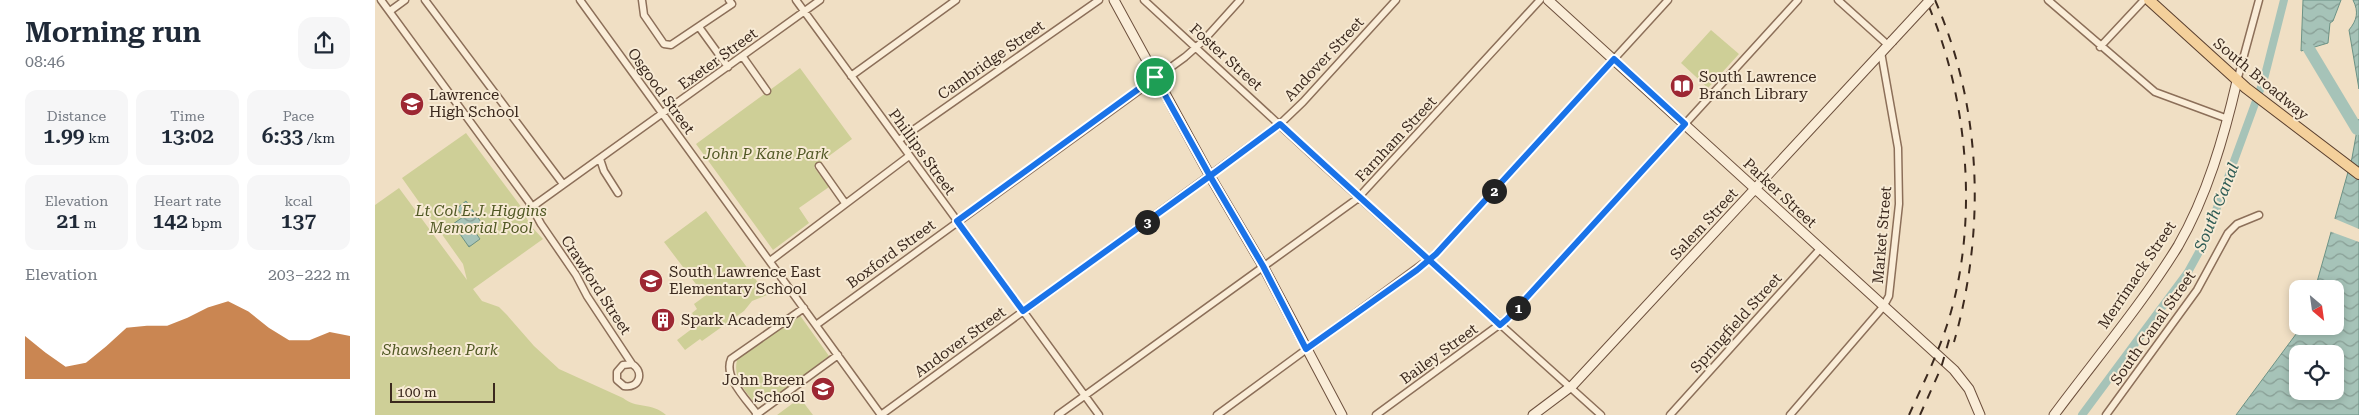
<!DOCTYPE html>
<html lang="en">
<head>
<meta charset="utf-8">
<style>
	:root { --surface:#fff; --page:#f6f6f7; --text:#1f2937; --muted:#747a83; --accent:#b45309 }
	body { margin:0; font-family:"Roboto Serif",serif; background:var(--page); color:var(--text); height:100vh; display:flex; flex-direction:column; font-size:19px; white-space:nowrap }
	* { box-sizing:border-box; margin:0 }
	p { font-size:16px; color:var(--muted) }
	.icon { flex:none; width:28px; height:28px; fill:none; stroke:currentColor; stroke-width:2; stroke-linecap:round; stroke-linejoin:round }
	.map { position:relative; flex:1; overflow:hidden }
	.sheet { display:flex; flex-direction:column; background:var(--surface); width:375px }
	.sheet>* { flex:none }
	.needle { width:32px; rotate:151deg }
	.tools { position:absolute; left:1914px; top:280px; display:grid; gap:10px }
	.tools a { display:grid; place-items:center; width:55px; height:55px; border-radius:10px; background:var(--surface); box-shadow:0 2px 8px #0003; font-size:25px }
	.scale { position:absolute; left:15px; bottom:12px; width:105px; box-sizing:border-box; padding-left:5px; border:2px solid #3b291e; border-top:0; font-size:14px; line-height:18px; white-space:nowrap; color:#3b291e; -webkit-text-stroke:4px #f7ead4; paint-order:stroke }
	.pin { position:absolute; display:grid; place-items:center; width:42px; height:42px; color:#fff; margin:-21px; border:2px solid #fff; border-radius:50%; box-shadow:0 1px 5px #0007 }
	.km { position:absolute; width:25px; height:25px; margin:-12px; border-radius:50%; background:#222; color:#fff; font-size:14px; line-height:25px; text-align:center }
	.round { display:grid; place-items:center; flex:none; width:52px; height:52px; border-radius:15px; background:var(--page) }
	.summary { display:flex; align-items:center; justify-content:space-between; height:85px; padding:0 25px }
	h1 { font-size:28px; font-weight:600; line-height:38px }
	.stats { display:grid; grid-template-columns:repeat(3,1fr); gap:8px; height:85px; padding:5px 25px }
	.stats div { display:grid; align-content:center; border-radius:12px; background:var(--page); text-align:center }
	.stats b { font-size:21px; font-weight:600 }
	.stats small { font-size:14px; font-weight:400 }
	.stats p { font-size:14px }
	.chart { height:140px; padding:10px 25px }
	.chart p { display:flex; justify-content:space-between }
	.chart svg { width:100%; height:90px; margin-top:5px; fill:var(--accent); opacity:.7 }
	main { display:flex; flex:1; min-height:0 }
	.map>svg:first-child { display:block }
	.green { fill:#cecf97 }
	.water { fill:url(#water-waves); stroke:#6c9285; fill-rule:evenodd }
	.pier { fill:#f0dfc4 }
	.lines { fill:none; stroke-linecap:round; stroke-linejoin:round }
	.canal { stroke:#a6c3b8; stroke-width:8 }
	.river { stroke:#a6c3b8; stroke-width:12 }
	.street-casing { stroke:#8c6f59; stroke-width:9 }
	.secondary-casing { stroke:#6d503d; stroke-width:11 }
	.primary-casing { stroke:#593e2e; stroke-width:12 }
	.street { stroke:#faedd8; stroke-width:6 }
	.secondary { stroke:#faedd8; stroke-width:9 }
	.primary { stroke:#f4d09b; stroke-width:10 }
	.rail { stroke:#3b291e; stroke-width:2; stroke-dasharray:9 9; stroke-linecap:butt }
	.secondary-bridge-casing { stroke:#6d503d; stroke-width:11; stroke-linecap:butt }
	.secondary-bridge { stroke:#faedd8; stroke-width:9 }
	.route-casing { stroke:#fff; stroke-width:10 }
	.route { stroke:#1a73e8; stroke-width:6 }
	.labels { text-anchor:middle; stroke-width:4; stroke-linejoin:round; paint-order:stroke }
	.street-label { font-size:15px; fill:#3b291e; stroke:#f7ead4 }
	.poi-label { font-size:15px; fill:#3b291e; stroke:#f7ead4; text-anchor:start }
	.park-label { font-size:15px; font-style:italic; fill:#505824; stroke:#f7ead4 }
	.water-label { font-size:16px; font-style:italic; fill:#2d5b54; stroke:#f7ead4 }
</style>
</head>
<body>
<main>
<section class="sheet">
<div class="summary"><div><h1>Morning run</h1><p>08:46</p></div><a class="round"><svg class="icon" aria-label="share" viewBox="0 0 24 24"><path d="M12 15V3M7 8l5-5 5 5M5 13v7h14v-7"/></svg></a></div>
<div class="stats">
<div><p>Distance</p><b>1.99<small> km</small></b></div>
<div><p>Time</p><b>13:02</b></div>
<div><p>Pace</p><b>6:33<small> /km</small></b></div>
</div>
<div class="stats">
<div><p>Elevation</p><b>21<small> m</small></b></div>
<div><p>Heart rate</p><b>142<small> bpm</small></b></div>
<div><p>kcal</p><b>137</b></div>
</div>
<div class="chart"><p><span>Elevation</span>203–222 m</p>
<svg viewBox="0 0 160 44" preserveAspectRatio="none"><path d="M0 44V23L10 31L20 38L30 36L40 28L50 19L60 18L70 18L80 14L90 9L100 6L110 11L120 19L130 25L140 25L150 21L160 23V44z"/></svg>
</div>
</section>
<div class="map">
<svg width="1984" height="415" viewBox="0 0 1984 415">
	<defs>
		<pattern id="water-waves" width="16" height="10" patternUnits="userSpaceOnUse" patternTransform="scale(1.25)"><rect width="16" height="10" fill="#a6c3b8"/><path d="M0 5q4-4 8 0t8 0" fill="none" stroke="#889e95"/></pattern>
	</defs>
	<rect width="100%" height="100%" fill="#f0dfc4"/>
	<!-- green -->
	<path class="green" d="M1336,30L1364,54L1333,88L1306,63Z
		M425,68L477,139L439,167L454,187L424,208L434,223L398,250L321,144Z
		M91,133L147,208L155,225L168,239L98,289L107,301L124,307L132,315L159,346L184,369L248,398C261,409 277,402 291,415H0V205L24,188L92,280L88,264L27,178Z
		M331,211L392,295L377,301L369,311L327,341L325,339L310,350L302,340L318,328L314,322L320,318L317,313L322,309L319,304L330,296L289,242Z
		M424,314L454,356L395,401L389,393L378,401C368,388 358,377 362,360Z
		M425,398L438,415H402Z"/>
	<!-- water -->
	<path class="water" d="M1928,0H1966L1958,21L1955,23L1953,43L1926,51Z
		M1978,0H1984V89L1974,30C1982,20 1984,12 1978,0Z
		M1984,119V415H1861L1927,326H1960V289H1940L1977,158ZM1922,354H1960V391H1922Z
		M91,201L106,222L98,229L105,239L94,247L78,224L88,217L82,208Z"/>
	<!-- pier -->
	<path class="pier" d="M1958,218L1984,229V242L1954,231Z"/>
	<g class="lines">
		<!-- canal -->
		<path class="canal" d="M1707,415L1813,272L1829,243L1889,79L1909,0"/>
		<!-- river -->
		<path class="river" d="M1934,49L1982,129"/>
		<!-- street casing -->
		<g class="street-casing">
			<path id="street" d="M6,0L154,202L166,224L201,275L212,296L257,364C270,372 264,389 249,386L242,380V372L248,365L257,364
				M50,0L188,184
				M205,0L506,415
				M267,0L269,15L289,44L296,45L357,4L354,0
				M421,0L724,415
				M769,0L948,165L1226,415
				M1463,0L1513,45
				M1673,0L1780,92L1853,119
				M15,11L30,0
				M324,27L353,67
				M1725,47L1769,0
				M368,57L392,91
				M476,76L581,0
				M1862,81L1884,0
				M524,140L724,0
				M225,159L229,171L243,193
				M444,166L470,203
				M157,207L445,0
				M395,261L534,156
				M441,325L810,57L828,41L865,0
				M382,414C372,400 348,377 356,359L429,308
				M381,415L463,355
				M506,415L905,124L928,102L1021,0
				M683,415L982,199L1165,0
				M842,415L1061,254L1293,0
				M1001,415L1132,319L1423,0
				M1295,415L1445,249
				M1415,415L1508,307L1514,296L1524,204L1523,148L1506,52
				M1731,415L1822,290L1853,233L1862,224L1884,215"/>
		</g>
		<!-- secondary casing -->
		<g class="secondary-casing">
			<path id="secondary" d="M739,0L835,176L888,266L967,415
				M1173,0L1579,370L1594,389L1605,415
				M1158,415L1198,385L1517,41
				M1679,415C1719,361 1768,303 1803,246C1832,196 1849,137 1862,81"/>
		</g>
		<!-- primary casing -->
		<g class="primary-casing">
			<path id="primary" d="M1774,0L1871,88L1984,174"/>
		</g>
		<!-- street -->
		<use href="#street" class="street"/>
		<!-- secondary -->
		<use href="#secondary" class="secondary"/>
		<!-- primary -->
		<use href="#primary" class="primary"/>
		<!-- rail -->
		<path class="rail" d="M1560,0C1607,107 1611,230 1579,342
			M1534,415C1547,386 1561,358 1571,328C1605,227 1594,96 1551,0
			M1545,415L1566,368L1576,333"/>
		<!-- secondary-bridge casing -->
		<g class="secondary-bridge-casing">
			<path id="secondary-bridge" d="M1517,41L1555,0"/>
		</g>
		<!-- secondary-bridge -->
		<use href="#secondary-bridge" class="secondary-bridge"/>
	</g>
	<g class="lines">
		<!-- route casing -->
		<g class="route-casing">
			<path id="route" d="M780,77L835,176L905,124C978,192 1052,257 1125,325L1132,319L1310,124L1239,59L1061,254L1042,270L931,349L888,266L835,176L648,311L582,221L780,77"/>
		</g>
		<!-- route -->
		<use href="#route" class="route"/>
	</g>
	<!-- icons -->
	<defs>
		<g id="library-disc" transform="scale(1.25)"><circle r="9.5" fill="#9d2733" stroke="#f7ead4"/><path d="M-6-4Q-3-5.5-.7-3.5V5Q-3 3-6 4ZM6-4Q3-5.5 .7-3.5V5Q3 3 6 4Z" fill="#fff"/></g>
		<g id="school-disc" transform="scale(1.25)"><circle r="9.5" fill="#9d2733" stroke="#f7ead4"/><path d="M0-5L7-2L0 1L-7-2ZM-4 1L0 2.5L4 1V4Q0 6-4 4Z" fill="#fff"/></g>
		<g id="building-disc" transform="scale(1.25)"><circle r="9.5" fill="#9d2733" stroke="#f7ead4"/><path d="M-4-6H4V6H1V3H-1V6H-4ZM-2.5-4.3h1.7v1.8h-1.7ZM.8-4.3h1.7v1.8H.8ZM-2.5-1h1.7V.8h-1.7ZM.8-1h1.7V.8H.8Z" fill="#fff"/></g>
	</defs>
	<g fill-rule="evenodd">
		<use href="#library-disc" x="1307" y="86"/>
		<use href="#school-disc" x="37" y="104"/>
		<use href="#school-disc" x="276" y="281"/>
		<use href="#building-disc" x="288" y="320"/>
		<use href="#school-disc" x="448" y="389"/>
	</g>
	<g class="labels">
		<!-- street labels -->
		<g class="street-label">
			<text transform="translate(851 57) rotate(42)" y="5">Foster Street</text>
			<text transform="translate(343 59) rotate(-36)" y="5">Exeter Street</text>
			<text transform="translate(949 59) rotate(-47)" y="5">Andover Street</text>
			<text transform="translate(616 60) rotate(-35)" y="5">Cambridge Street</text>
			<text transform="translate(1886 79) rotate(40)" y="5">South Broadway</text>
			<text transform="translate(286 91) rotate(54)" y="5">Osgood Street</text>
			<text transform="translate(1021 139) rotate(-47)" y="5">Farnham Street</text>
			<text transform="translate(547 152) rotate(54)" y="5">Phillips Street</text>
			<text transform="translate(1405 193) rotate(43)" y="5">Parker Street</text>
			<text transform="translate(1329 224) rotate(-47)" y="5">Salem Street</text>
			<text transform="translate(1507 235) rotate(-85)" y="5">Market Street</text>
			<text transform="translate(516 254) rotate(-36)" y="5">Boxford Street</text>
			<text transform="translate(1762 275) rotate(-56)" y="5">Merrimack Street</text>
			<text transform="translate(221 285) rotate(57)" y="5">Crawford Street</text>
			<text transform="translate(1361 323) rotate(-48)" y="5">Springfield Street</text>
			<text transform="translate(1778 328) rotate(-55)" y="5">South Canal Street</text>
			<text transform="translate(585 342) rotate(-36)" y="5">Andover Street</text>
			<text transform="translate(1064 354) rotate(-36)" y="5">Bailey Street</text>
		</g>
		<!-- poi labels -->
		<g class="poi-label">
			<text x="1324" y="82">South Lawrence<tspan x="1324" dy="17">Branch Library</tspan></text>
			<text x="54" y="100">Lawrence<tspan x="54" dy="17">High School</tspan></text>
			<text x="294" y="277">South Lawrence East<tspan x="294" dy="17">Elementary School</tspan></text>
			<text x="306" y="325">Spark Academy</text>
			<text x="430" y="385" text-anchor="end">John Breen<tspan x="430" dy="17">School</tspan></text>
		</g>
		<!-- park labels -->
		<g class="park-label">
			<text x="391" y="159">John P Kane Park</text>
			<text x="106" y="216">Lt Col E.J. Higgins<tspan x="106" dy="17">Memorial Pool</tspan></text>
			<text x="65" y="355">Shawsheen Park</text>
		</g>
		<!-- water labels -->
		<g class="water-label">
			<text transform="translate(1841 207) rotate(-68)" y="6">South Canal</text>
		</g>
	</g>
</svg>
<div class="tools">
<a><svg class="needle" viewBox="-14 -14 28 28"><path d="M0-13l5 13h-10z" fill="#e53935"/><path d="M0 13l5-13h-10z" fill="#747a83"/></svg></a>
<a><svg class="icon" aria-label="locate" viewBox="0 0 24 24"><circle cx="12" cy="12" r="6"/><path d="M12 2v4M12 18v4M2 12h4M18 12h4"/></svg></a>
</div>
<div class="scale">100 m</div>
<div class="pin" style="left:780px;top:77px;background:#1e9e55"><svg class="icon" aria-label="arrive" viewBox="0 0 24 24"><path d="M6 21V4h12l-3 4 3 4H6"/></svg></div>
<b class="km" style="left:1143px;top:308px">1</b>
<b class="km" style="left:1119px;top:191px">2</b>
<b class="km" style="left:772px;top:222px">3</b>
</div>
</main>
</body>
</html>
